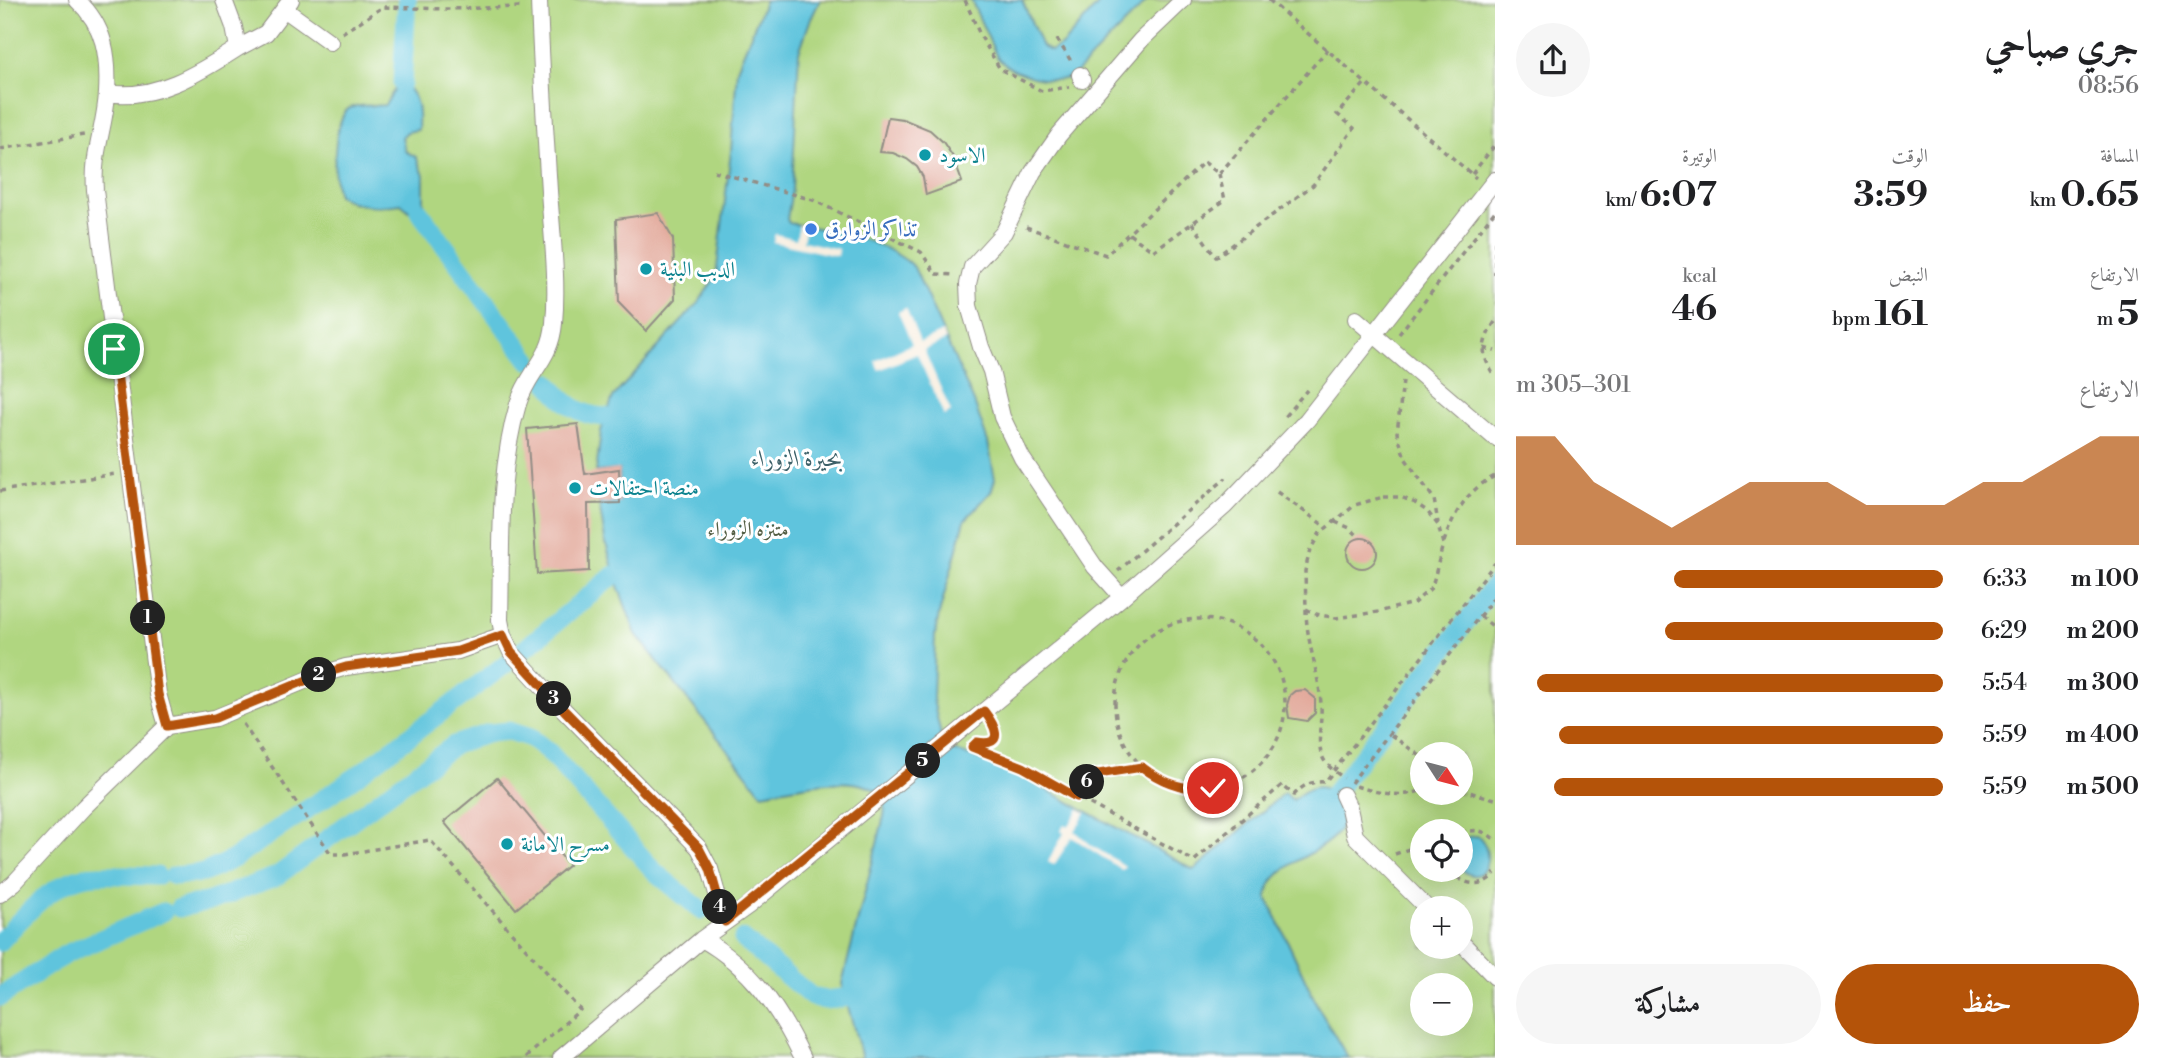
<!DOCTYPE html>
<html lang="ar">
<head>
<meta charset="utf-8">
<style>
	:root { --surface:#fff; --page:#f6f6f6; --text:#202124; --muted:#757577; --accent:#b45309 }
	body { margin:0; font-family:"Libre Bodoni",Amiri,serif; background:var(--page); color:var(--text); direction:rtl; height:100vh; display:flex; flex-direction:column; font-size:26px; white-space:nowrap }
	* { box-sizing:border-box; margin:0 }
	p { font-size:23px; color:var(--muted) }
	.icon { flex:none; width:38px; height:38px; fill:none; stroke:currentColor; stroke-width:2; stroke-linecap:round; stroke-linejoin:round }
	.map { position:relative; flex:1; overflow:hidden; direction:ltr }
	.details { display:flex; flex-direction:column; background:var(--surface); width:665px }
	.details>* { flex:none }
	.needle { width:46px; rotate:126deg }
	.buttons { position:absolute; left:1410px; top:742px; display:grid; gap:14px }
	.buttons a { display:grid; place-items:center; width:63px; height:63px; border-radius:50%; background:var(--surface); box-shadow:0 7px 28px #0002; font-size:35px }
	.pin { position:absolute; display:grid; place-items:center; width:60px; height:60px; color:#fff; margin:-30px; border:4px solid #fff; border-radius:50%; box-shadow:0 2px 7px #0007 }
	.km { position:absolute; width:35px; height:35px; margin:-18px; border-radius:50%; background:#222; color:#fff; font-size:19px; line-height:35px; text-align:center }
	.round { display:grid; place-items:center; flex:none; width:74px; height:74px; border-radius:37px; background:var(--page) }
	.summary { display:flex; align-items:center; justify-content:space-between; height:119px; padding:0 21px }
	h1 { font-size:38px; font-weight:800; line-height:52px }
	.figures { display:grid; grid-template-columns:repeat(3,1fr); gap:10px; height:119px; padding:7px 21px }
	.figures div { display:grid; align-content:center }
	.figures b { font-size:35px; font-weight:800 }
	.figures small { font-size:19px; font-weight:400 }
	.figures p { font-size:19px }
	.chart { height:196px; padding:14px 21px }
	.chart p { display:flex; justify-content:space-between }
	.chart svg { width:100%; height:126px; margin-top:7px; fill:var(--accent); opacity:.7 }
	.cta { display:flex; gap:14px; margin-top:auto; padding:14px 21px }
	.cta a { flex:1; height:80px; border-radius:42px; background:var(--accent); color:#fff; font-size:28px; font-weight:800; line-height:80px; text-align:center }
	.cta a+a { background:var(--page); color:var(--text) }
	ul { padding:0 21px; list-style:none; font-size:23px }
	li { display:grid; grid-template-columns:112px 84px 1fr; align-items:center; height:52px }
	li i { height:18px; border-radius:9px; background:var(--accent) }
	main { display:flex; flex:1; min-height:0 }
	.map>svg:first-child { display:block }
	.green { fill:#b0d680; stroke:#6e8056; stroke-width:2; fill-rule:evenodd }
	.water { fill:#5fc4dd; stroke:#457884; stroke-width:2 }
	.pier { fill:#f8efe1 }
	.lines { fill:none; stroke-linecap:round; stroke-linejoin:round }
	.canal { stroke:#5fc4dd; stroke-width:19 }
	.building { fill:#e3ab9d }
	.street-casing { stroke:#928d86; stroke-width:18 }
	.path { stroke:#928d86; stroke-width:3.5; stroke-dasharray:5 5; stroke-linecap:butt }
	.street { stroke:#fff; stroke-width:16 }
	.route-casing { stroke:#fff; stroke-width:14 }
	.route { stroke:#b45309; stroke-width:9 }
	.culture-dot { fill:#0f9aa8; stroke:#fff; stroke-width:2.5 }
	.shop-dot { fill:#3f7fe0; stroke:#fff; stroke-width:2.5 }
	.labels { text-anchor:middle; stroke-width:6; stroke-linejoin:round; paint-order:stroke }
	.culture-label { font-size:21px; fill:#0d838f; stroke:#fff; text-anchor:start }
	.shop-label { font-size:21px; fill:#366cbe; stroke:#fff; text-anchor:start }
	.park-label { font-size:21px; fill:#535e44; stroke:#fff }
	.water-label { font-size:23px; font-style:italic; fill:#3d6169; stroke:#fff }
</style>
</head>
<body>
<main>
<section class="details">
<div class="summary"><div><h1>جري صباحي</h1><p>08:56</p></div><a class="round"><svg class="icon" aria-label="share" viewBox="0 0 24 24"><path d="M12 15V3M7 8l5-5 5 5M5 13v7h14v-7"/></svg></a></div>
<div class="figures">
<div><p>المسافة</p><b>0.65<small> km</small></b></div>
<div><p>الوقت</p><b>3:59</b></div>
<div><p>الوتيرة</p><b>6:07<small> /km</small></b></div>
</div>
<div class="figures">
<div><p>الارتفاع</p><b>5<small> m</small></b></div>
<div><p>النبض</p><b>161<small> bpm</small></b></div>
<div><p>kcal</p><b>46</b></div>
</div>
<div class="chart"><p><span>الارتفاع</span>301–305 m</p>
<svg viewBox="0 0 160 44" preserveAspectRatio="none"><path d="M0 44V6L10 6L20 22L30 30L40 38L50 30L60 22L70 22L80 22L90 30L100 30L110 30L120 22L130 22L140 14L150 6L160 6V44z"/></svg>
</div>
<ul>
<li><b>100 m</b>6:33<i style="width:63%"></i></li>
<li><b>200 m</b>6:29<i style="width:65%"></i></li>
<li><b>300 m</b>5:54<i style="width:95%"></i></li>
<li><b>400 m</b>5:59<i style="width:90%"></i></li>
<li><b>500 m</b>5:59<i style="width:91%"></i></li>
</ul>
<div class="cta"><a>حفظ</a><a>مشاركة</a></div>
</section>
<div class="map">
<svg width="1495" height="1058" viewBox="0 0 1495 1058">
	<rect width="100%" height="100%" fill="#fff"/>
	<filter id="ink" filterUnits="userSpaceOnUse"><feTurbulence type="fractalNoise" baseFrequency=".0143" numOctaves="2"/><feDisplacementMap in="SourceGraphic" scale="14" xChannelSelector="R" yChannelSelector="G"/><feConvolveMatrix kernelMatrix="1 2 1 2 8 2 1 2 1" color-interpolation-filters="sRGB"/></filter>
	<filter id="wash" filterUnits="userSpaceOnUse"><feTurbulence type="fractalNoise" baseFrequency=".00686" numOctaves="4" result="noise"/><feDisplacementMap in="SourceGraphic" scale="28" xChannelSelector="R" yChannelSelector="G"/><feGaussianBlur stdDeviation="1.57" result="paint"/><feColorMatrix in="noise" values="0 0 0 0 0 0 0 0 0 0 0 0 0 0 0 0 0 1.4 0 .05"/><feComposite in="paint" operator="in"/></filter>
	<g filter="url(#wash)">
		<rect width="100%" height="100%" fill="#f8efe1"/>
		<!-- green -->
		<path class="green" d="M0,0H1495V1058H0ZM1423,754H1461V793H1423ZM1423,831H1461V870H1423ZM1423,908H1461V947H1423ZM1423,985H1461V1024H1423Z"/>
		<!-- water -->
		<path class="water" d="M765,0H820L810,21L799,52L792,190L787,219L789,223C831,230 882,238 914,267L974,402L988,442L995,479L991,492L965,520L939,614L935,635L933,699L942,740L947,748L1011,770L1194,870L1284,793L1293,800C1307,788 1319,781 1335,794C1340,798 1341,802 1342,808C1353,853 1270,855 1267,897L1318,1007L1348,1058H862L847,1003H843L842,983L884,816C894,762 791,788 763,793L760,791L636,634L618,586L605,540L599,503L620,502L619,470L596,472L601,431L613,397L699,302L716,276L731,151L737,69Z
			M971,0H1022L1042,47L1051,51L1062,45L1102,0H1148L1073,76C1052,86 1012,75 997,57Z
			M398,84C419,89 419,112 418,130L407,132L402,137L405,151L416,157L424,175V207L414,215L401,204C380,207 356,208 338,195C331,180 334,115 350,108C360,103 374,107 385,105Z
			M1478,836C1495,850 1488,889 1461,870V842L1468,837Z"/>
		<!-- pier -->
		<path class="pier" d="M799,225L806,226L803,241L838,249L837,256L773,242L775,234L796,239Z
			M906,308L920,342L943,332L946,340L924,350L951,412L944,416L917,354L879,370L875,361L912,344L898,312Z
			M1079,809L1086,812L1075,831L1092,846L1125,866L1122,870L1072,837L1054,865L1048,862L1064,833L1061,831L1064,825L1068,827Z"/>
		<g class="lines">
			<!-- canal -->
			<path class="canal" d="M402,84L407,0
				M419,211L529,360
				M548,382C563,402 579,416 605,417
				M524,649L614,575
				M1334,793L1495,584
				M174,876L204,873L233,859L354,778L507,663
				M179,908L210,901L277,876L454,745L489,733L509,731L531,738L549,752L655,872L701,910
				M743,939L812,997L825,1000L843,998
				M0,942C25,915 56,876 97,875C117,874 137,876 157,876
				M0,997L66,954L163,912"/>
		</g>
		<g id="blocks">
			<!-- building -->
			<path class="building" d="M888,117L903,119L930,130L943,142L953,157L962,182L926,195L923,177L917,167L907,159L893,153L880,152Z
				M658,213L673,239L675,299L646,331L619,303L616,219Z
				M578,424L585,474L619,469L620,503L588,504L589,571L537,574L527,429Z
				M1347 553a15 15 0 1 1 30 0a15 15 0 1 1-30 0Z
				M1305,690L1315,698V713L1307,721L1289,718L1287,705L1290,695L1295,691Z
				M497,778L569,865L516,909L444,822Z"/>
		</g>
	</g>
	<g filter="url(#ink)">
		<use href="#blocks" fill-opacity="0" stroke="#928d86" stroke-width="2"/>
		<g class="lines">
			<!-- street casing -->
			<g class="street-casing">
				<path id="street" d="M77,0C105,26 109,56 107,93C155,101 199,73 238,48L234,27L224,0
					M539,0C541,64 545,127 549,191C552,234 558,280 554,323C551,360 528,371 518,404C497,475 502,548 500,620L503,635L511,652L564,710L699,848L710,869L725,922
					M284,9L330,42
					M238,48L266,33L291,0
					M1080,75L1082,80
					M107,93C105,129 92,152 95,190L158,694L167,726L215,718L319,675L346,667L458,651L503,635
					M1356,319L1495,438
					M1122,597L1095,567L1022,458L1002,417L991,371L981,347L969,306L968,284L972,267L1004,232L1033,172L1059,135L1141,40L1183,0
					M1343,795L1349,808L1355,836L1427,908
					M0,894L14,883L83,808L167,726
					M702,939C751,967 779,1008 803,1058
					M1461,942L1495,977
					M561,1058L702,939L748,906L1122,597L1225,506L1307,420L1495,180"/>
			</g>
			<!-- path -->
			<path class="path" d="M965,0L980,35L1000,69L1042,91L1069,87
				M1269,0L1476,178
				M342,33L383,7L445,9L523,7
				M1057,39L1071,61
				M0,149L84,135
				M714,171L813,200L921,252L936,274L954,275
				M1472,174L1495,145
				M1192,223L1216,257L1313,185L1354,128L1337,114L1366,82
				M1026,227L1106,255L1204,162L1219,174L1328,49
				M1129,234L1153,251L1225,200L1219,174
				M1495,241V274
				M1495,322C1480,344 1481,355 1495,377
				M1399,334L1495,211
				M1484,348L1495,351
				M1403,381L1397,433L1405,458L1434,499L1438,523
				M1285,416L1307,390
				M0,491L116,474
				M1277,492L1326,527
				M1383,497H1401L1415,503L1427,511L1438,525L1443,544L1432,587L1414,603L1378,612L1336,618L1316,614L1306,609L1305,571L1310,550L1320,533L1355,505Z
				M1335,522L1350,528L1360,538
				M1444,542C1453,514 1468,489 1495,476
				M1118,571L1226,478
				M1306,609C1306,646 1323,681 1321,717C1320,730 1317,748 1324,760C1328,767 1337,773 1344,778
				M1480,616L1495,628
				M1115 704a85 85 0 1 1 170 0a85 85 0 1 1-170 0Z
				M243,724L331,854H345L430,840L580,1010L525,1058
				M994,724C999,738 990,744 977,742L972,747L1023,767L1194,861L1282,785L1294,795C1303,785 1311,781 1325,782L1495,563
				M1391,735L1423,758
				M1351,783L1495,596
				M1356,786C1374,792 1406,800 1423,789
				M1461,790L1495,799
				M1077,797L1092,775L1142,767
				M1461,834C1474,828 1485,830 1495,840
				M1395,854L1423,844
				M1451,870C1462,886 1483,889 1495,873"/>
			<!-- street -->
			<use href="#street" class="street"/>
		</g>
	</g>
	<g class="lines" filter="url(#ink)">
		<!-- route casing -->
		<g class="route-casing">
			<path id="route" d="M114,349L158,694L167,726L215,718L319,675L346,667L458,651L503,635L511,652L564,710L699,848L710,869L725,922L984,711C994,724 1007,747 977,742L972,747L1023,767L1076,797L1092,775L1142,767C1164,784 1186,791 1213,788"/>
		</g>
		<!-- route -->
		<use href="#route" class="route"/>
	</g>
	<!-- markers -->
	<g class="culture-dot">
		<circle cx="925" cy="155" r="7"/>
		<circle cx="646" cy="269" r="7"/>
		<circle cx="575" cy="488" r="7"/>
		<circle cx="507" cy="844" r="7"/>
	</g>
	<circle class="shop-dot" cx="811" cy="229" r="7"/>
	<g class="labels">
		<!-- culture labels -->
		<g class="culture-label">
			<text x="939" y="162">الاسود</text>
			<text x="660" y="276">الدبب البنية</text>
			<text x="589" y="495">منصة احتفالات</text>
			<text x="521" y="851">مسرح الامانة</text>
		</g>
		<!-- shop labels -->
		<g class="shop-label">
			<text x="825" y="236">تذاكر الزوارق</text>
		</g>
		<!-- park labels -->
		<g class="park-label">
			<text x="748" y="536">متنزه الزوراء</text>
		</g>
		<!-- water labels -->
		<g class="water-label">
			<text x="797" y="466">بحيرة الزوراء</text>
		</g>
	</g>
</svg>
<div class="buttons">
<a><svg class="needle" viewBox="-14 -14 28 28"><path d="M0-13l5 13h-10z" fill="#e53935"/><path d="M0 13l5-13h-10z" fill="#757577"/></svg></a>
<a><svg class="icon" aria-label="locate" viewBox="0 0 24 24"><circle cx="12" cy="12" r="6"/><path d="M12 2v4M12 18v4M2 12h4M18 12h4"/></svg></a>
<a>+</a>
<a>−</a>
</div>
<div class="pin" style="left:114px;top:349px;background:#1e9e55"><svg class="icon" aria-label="arrive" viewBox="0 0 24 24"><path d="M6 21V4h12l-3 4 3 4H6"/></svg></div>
<div class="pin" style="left:1213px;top:788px;background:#d93025"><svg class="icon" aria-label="check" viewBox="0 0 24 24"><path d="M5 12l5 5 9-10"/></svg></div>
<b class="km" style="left:148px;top:618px">1</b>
<b class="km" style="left:319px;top:675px">2</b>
<b class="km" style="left:554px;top:699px">3</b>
<b class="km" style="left:720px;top:907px">4</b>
<b class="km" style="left:923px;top:761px">5</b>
<b class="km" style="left:1087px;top:782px">6</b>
</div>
</main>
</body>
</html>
